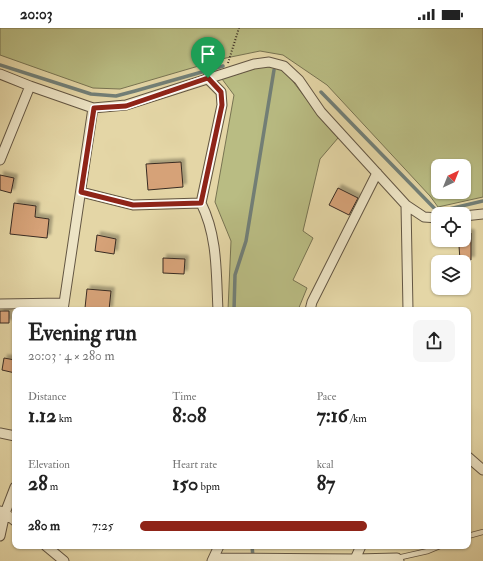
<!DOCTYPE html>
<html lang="en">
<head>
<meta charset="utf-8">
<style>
	:root { --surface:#fff; --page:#f6f6f6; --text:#222; --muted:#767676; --accent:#8f2418 }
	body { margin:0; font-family:"IM FELL Double Pica",serif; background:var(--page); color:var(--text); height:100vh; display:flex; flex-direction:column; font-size:15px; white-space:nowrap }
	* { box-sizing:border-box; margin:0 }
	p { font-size:13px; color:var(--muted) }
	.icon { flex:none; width:22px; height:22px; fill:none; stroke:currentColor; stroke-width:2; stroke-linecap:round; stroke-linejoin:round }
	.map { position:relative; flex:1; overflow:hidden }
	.panel { position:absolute; left:12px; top:279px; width:459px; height:242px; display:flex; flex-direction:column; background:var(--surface); border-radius:8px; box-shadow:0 1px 3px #0004 }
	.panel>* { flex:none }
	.needle { width:26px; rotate:43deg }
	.buttons { position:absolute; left:431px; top:131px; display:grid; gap:8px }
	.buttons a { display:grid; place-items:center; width:40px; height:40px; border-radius:8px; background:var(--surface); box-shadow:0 1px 3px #0004; font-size:20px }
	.pin { position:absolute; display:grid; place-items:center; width:34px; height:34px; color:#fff; margin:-41px -17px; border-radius:50% 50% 50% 0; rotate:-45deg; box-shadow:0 0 4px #0007 }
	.pin .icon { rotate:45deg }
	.round { display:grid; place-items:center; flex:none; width:42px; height:42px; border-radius:8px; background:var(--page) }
	.overview { display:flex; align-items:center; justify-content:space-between; height:68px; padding:0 16px }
	h1 { font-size:22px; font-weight:800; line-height:30px }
	.stats { display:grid; grid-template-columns:repeat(3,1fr); gap:6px; height:68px; padding:4px 16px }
	.stats div { display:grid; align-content:center }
	.stats b { font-size:20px; font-weight:800 }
	.stats small { font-size:11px; font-weight:400 }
	.stats p { font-size:11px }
	ul { padding:0 16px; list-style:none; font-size:13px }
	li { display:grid; grid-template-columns:64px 48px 1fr; align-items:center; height:30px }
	li i { height:10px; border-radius:5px; background:var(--accent) }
	.status { display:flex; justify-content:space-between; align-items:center; height:28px; padding:0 20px; background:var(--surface); direction:ltr }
	.status svg { height:11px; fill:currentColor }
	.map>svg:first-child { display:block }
	.green { fill:#b9bc83; stroke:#787452; fill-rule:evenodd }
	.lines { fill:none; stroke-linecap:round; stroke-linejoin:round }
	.stream { stroke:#727f77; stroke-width:3.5 }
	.building { fill:#d6a278; stroke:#382b22; filter:url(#shadow) }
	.lane-casing { stroke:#635643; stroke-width:6 }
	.street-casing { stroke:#635643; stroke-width:11 }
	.path { stroke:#382b22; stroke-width:2; stroke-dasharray:1 2; stroke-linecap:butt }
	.lane { stroke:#ede4c5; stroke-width:4.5 }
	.street { stroke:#ede4c5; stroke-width:9 }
	.route-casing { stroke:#fff; stroke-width:8 }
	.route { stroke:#8f2418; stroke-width:5 }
</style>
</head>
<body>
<div class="status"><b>20:03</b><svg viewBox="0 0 49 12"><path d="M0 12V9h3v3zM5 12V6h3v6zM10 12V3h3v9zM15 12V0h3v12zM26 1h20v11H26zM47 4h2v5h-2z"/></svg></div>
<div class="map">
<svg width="483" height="533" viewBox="0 0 483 533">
	<defs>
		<filter id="shadow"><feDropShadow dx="3.5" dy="-3.5" stdDeviation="1" flood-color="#0004"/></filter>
	</defs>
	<rect width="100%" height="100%" fill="#e4d6a6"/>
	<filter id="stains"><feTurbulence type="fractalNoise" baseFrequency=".005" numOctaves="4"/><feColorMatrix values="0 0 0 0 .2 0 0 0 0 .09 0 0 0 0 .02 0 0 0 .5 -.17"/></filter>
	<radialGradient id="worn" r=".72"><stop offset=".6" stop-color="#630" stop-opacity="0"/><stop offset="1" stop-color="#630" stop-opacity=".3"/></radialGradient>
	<!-- green -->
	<path class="green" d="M0,0H483V169L438,179L430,168L327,57L283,27L260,23L226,30L120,61L93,60L0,27ZM438,138H464V164H438Z
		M263,38L277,40L285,43L323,93L338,110L320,131L303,203L313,210L293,252L307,260L298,282H228L231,213L215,174L234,67L222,51Z"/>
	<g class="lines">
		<!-- stream -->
		<path class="stream" d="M0,37L91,66L116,68L135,63L223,38
			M321,64L436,182L449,181L483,173
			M234,282L235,247L246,213L274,42
			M252,518L253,529"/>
	</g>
	<!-- building -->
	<path class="building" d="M181,134L183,159L148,162L146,136Z
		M0,147L14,150L11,165L0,162Z
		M338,160L358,170L349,187L329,177Z
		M14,175L36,178L35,189L49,191L47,210L10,206Z
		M464,205H471V232H460L459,218H443V212H464Z
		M97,207L116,211L114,226L95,223Z
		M163,230L185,231L184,246L163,245Z
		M87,261L111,263L109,282L85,280Z
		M0,283H9V295H0Z
		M4,330L15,332V345L2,342Z"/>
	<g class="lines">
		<!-- lane casing -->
		<g class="lane-casing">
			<path id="lane" d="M468,508L483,504
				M397,530L428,523L440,518"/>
		</g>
		<!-- street casing -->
		<g class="street-casing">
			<path id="street" d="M0,46L30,58L93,80L126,77L254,36L269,34L284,38L299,52L321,84L406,177L424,189L438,190
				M207,50L221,64L222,77L201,175C218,209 216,246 218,282
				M0,132L30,58
				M81,164L133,177L201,175
				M406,177L408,282
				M464,188L483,186
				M0,276L64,275
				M63,282L93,80
				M310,282L312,274L377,145
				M0,405L15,408
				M468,429L483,442
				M0,483L5,485L15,493
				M0,508L5,485L15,459
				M46,518L64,533
				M214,530L355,531L361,518
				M355,531L397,530L399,533
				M212,533L219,518"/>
		</g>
		<!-- path -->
		<path class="path" d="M228,35L239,0"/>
		<!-- lane -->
		<use href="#lane" class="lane"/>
		<!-- street -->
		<use href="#street" class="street"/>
	</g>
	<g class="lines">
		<!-- route casing -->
		<g class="route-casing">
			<path id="route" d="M208,50L221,64L222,77L201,175L133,177L81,164L94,80L126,78Z"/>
		</g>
		<!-- route -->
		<use href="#route" class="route"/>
	</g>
	<rect width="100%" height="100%" filter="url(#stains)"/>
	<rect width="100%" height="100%" fill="url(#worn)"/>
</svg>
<div class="buttons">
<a><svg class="needle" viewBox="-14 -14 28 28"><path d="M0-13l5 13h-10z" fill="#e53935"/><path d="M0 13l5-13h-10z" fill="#767676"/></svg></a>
<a><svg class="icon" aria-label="locate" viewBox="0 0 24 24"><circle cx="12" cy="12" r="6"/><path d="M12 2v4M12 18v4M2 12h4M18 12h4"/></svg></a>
<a><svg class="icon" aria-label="layers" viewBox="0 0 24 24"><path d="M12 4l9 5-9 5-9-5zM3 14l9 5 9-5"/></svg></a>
</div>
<div class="pin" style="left:208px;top:50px;background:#1e9e55"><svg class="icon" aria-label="arrive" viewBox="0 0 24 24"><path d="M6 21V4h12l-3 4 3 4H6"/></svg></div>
<section class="panel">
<div class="overview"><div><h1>Evening run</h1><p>20:03 · 4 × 280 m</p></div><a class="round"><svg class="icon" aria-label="share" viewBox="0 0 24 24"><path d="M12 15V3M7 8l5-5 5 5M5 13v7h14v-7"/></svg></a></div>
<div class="stats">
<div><p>Distance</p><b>1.12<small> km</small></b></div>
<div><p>Time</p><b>8:08</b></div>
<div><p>Pace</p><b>7:16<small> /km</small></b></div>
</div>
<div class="stats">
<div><p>Elevation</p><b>28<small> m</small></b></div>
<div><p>Heart rate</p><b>150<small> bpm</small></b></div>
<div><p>kcal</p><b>87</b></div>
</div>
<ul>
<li><b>280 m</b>7:25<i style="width:72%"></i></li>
</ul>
</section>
</div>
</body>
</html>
